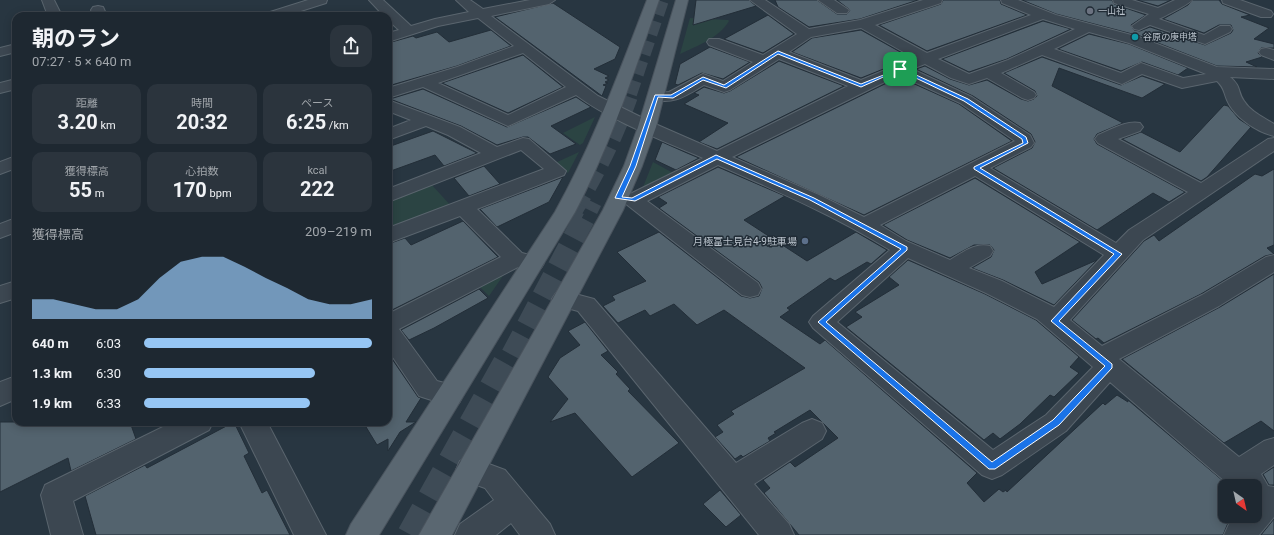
<!DOCTYPE html>
<html lang="ja">
<head>
<meta charset="utf-8">
<style>
	:root { --surface:#1e2831; --page:#2b343d; --text:#f1f3f6; --muted:#a1a6ab; --line:#3c444d; --accent:#96c6f4 }
	body { margin:0; font-family:Roboto,"Noto Sans JP",sans-serif; background:var(--page); color:var(--text); height:100vh; display:flex; flex-direction:column; font-size:15px; white-space:nowrap }
	* { box-sizing:border-box; margin:0 }
	p { font-size:13px; color:var(--muted) }
	.icon { flex:none; width:22px; height:22px; fill:none; stroke:currentColor; stroke-width:2; stroke-linecap:round; stroke-linejoin:round }
	.map { position:relative; flex:1; overflow:hidden }
	.sheet { position:absolute; left:12px; top:12px; width:380px; height:414px; display:flex; flex-direction:column; background:var(--surface); border-radius:12px; box-shadow:0 2px 10px #0003,0 0 0 1px var(--line) }
	.sheet>* { flex:none }
	.needle { width:26px; rotate:146deg }
	.buttons { position:absolute; left:1218px; top:479px; display:grid; gap:8px }
	.buttons a { display:grid; place-items:center; width:44px; height:44px; border-radius:8px; background:var(--surface); box-shadow:0 2px 10px #0003,0 0 0 1px var(--line); font-size:20px }
	.pin { position:absolute; display:grid; place-items:center; width:34px; height:34px; color:#fff; margin:-17px; border-radius:8px; box-shadow:0 2px 6px #0006 }
	.round { display:grid; place-items:center; flex:none; width:42px; height:42px; border-radius:12px; background:var(--page) }
	.summary { display:flex; align-items:center; justify-content:space-between; height:68px; padding:0 20px }
	h1 { font-size:22px; font-weight:700; line-height:30px }
	.stats { display:grid; grid-template-columns:repeat(3,1fr); gap:6px; height:68px; padding:4px 20px }
	.stats div { display:grid; align-content:center; border-radius:10px; background:var(--page); text-align:center }
	.stats b { font-size:20px; font-weight:700 }
	.stats small { font-size:11px; font-weight:400 }
	.stats p { font-size:11px }
	.chart { height:112px; padding:8px 20px }
	.chart p { display:flex; justify-content:space-between }
	.chart svg { width:100%; height:72px; margin-top:4px; fill:var(--accent); opacity:.7 }
	ul { padding:0 20px; list-style:none; font-size:13px }
	li { display:grid; grid-template-columns:64px 48px 1fr; align-items:center; height:30px }
	li i { height:10px; border-radius:5px; background:var(--accent) }
	.map>svg:first-child { display:block }
	.green { fill:#2b4443 }
	.building { fill:#53636e; stroke:#232e38 }
	.lines { fill:none; stroke-linecap:round; stroke-linejoin:round }
	.major-tunnel-far3 { stroke:#3e4b56; stroke-width:14; stroke-dasharray:14 7; stroke-linecap:butt }
	.major-tunnel-far2 { stroke:#3e4b56; stroke-width:18; stroke-dasharray:18 9; stroke-linecap:butt }
	.major-tunnel-far1 { stroke:#3e4b56; stroke-width:22; stroke-dasharray:22 11; stroke-linecap:butt }
	.major-tunnel { stroke:#3e4b56; stroke-width:28; stroke-dasharray:28 14; stroke-linecap:butt }
	.minor-casing { stroke:#5a656e; stroke-width:2 }
	.major-casing { stroke:#49535d; stroke-width:2 }
	.minor { fill:#3c4751; fill-rule:evenodd }
	.major { fill:#5a6771; fill-rule:evenodd }
	.route { fill:#1a73e8; stroke:#fff; fill-rule:evenodd }
	.worship-dot { fill:#6b7280; stroke:#212c36; stroke-width:1.5 }
	.culture-dot { fill:#0f9aa8; stroke:#212c36; stroke-width:1.5 }
	.service-dot { fill:#5c6f8a; stroke:#212c36; stroke-width:1.5 }
	.labels { text-anchor:middle; stroke-width:3; stroke-linejoin:round; paint-order:stroke }
	.far-poi-label { font-size:9px; fill:#b9c2cb; stroke:#212c36; text-anchor:start }
	.poi-label { font-size:10px; fill:#b9c2cb; stroke:#212c36; text-anchor:end }
</style>
</head>
<body>
<div class="map">
<svg width="1274" height="535" viewBox="0 0 1274 535">
	<rect width="100%" height="100%" fill="#283641"/>
	<!-- green -->
	<path class="green" d="M690,18L728,20L729,21C719,38 697,46 680,54Z
		M595,117L583,143L580,145L563,133Z
		M579,152L568,173L555,163Z
		M653,162L675,174L641,192Z
		M431,184L453,208L388,233V202Z
		M507,270L489,296L478,285Z"/>
	<!-- building -->
	<path class="building" d="M696,0H749L756,6L693,25Z
		M775,0H817L837,14H847L850,10L837,0H918L860,19L809,27L778,7Z
		M943,0H1000L1001,4L1027,15L927,51L879,25L941,4Z
		M1022,0H1112L1114,4L1146,15L1131,25L1134,30L1140,31L1150,27L1205,45L1231,33L1233,30L1231,25H1219L1204,33L1163,19L1188,5L1193,0H1219L1222,4L1250,15L1241,17L1269,28L1254,39L1274,44V48H1261L1258,53L1262,57L1246,62L1257,67L1217,66L1140,36L1056,14Z
		M1137,0H1171L1158,6Z
		M553,3L620,47L615,59L594,69L609,76L605,78L609,80L605,82L608,83L603,85L606,86L602,96L495,17Z
		M768,15L794,34L763,53L724,39Z
		M1043,21L1071,29L1007,59L969,72L942,59Z
		M491,30L511,46L457,66L388,86V43L413,36L416,38L437,32L449,42Z
		M861,30L911,58L861,78L792,52L812,38Z
		M1089,34L1129,44L1188,68L1178,75L1142,62L1121,71L1058,49Z
		M710,47L750,62L723,79L702,73L678,85L675,84L680,64Z
		M523,55L563,87L508,113L442,83Z
		M1042,57L1121,85L1142,76L1165,84L1142,98L1059,68L1052,86L1123,123L1097,134L1094,139L1097,144L1185,192L1169,202L1153,193L1097,230L993,168L1032,148L1035,142L1031,134L973,96L916,69L925,66L950,79L969,85L987,80L1021,99L1028,101L1034,99L1037,96L1035,91L1004,73Z
		M779,61L844,86L717,149L699,142L728,123L684,104L699,95L694,93L704,87L724,93L730,91Z
		M899,77L959,104L1012,141L864,215L736,157Z
		M423,89L507,127L576,97L591,107L551,126L576,144L550,154L528,137H523L497,145L461,126L390,99Z
		M1224,105L1228,106L1239,119L1251,127L1207,177L1201,181L1122,139L1141,132L1180,152Z
		M433,131L477,153L444,166L435,155L388,172V147Z
		M662,142L687,153L699,158L676,170L655,160Z
		M484,166L500,184L469,196L454,178Z
		M718,167L785,196L744,220L807,261L856,232L887,250L871,264L867,262L835,281L830,278L787,308L790,310L780,317L820,344L825,340L977,473L967,483L984,502L999,489L1003,492L1006,490L1007,492L1103,403L1105,405L1117,395L1128,402V400L1229,486H1225V516H1234L1228,523L1223,535H799L764,493L770,488L763,480L790,462L795,467L838,438L810,410L774,432L776,433L768,438L770,441L743,457L741,455L735,459L715,437L723,432L717,425L734,414L731,411L805,368L724,310L697,325L674,304L650,316L645,310L618,323L603,306L615,300L612,296L646,281L617,252L659,232L741,296L750,298L759,296L762,288L759,282L659,208L667,203L658,197Z
		M1274,169V245L1267,248L1274,254L1265,256L1201,294L1104,343L1098,338L1096,339L1072,320L1144,241L1154,235L1159,241L1255,174L1262,176Z
		M563,177L549,202L497,227L480,209Z
		M975,178L1080,242L1035,272L1042,284L1097,260L1054,305L1003,280L972,268L991,257L994,250L990,245H974L950,258L907,240L883,225Z
		M463,221L498,257L388,312V244L405,238L411,245Z
		M908,260L985,294L1036,320L1079,357L1070,367L1079,373L1054,397L1050,395L1020,424L1000,439L993,433L984,440L846,327L862,317L855,312L899,285L889,277Z
		M1274,274V431L1261,421L1224,443L1122,359L1220,307Z
		M479,289L488,298L434,328L409,340L401,330Z
		M585,322L608,351L601,355L618,372L616,374L630,389L628,391L679,443L632,477L575,413L550,422L568,399L548,377L560,358L580,345L568,331Z
		M388,353L418,397L421,398L406,422H416L400,432L388,451V439L377,445L363,422H388Z
		M0,422H130L136,439L71,471L68,458L0,492Z
		M234,422L249,453L244,456L262,493L267,490L290,535H96L85,496L145,465L147,468Z
		M1274,467V485H1269L1263,474Z
		M720,490L741,515L726,527L703,504Z
		M1274,519V535H1261Z"/>
	<g class="lines">
		<!-- major-tunnel-far3 -->
		<path class="major-tunnel-far3" d="M630,94L662,0"/>
		<!-- major-tunnel-far2 -->
		<path class="major-tunnel-far2" d="M574,210C596,173 616,134 630,93
			M589,210L593,202"/>
		<!-- major-tunnel-far1 -->
		<path class="major-tunnel-far1" d="M571,215L574,209
			M512,355L589,209"/>
		<!-- major-tunnel -->
		<path class="major-tunnel" d="M411,535L512,354"/>
		<!-- minor casing -->
		<g class="minor-casing">
			<path id="minor" d="M42,0H54L62,16H48Z
				M308,0H327L326,3L285,16H265L267,13Z
				M369,0H383L411,26L435,19L469,12L456,0H470L483,9L530,0H555L549,4L491,16L598,96L653,123L717,151L848,86L779,59L730,90L724,92L704,85C684,97 674,105 650,99L648,96L650,93L669,92L703,74L723,81L753,62L709,45L707,42L709,39H719L763,55L797,34L750,0H765L809,29L860,20L923,0H942L941,3L875,25L927,53L1031,15L1002,3L1001,0H1018L1056,15L1139,37L1217,67L1274,69V79L1230,77C1242,87 1237,91 1244,101C1251,112 1263,117 1274,124V136C1257,132 1234,117 1227,100C1223,91 1225,89 1217,81L1182,88L1142,74L1122,84L1042,55L1001,73L1034,92L1036,95L1034,98L1028,100L1022,98L987,78L969,84L951,78L925,64L912,69L972,97L1030,135L1034,143L1031,147L990,168L1116,243L1129,230L1188,192L1098,143L1095,139L1098,135C1110,130 1127,120 1140,123L1143,127L1140,131L1118,139L1201,183L1268,139L1274,138V151L1143,240L1070,320L1102,346L1202,295L1266,257L1274,255V272L1219,306L1119,359L1239,457L1264,441L1274,438V465L1261,474L1268,486L1274,487V517L1259,535H1224L1229,524L1236,516H1255V486H1232L1227,483L1110,382L1066,431L1002,475L992,479L982,475L813,328L809,322L813,316L890,250C835,216 777,191 718,165L647,201L758,283L761,289L758,295L750,297L742,295L626,204L623,200L626,196L703,158C662,140 611,121 576,95L508,126L423,87L388,98V88L457,67L514,46L478,18L438,26L388,42V33L399,30L388,20V16H384ZM1043,19L1075,29L1008,60L969,74L938,59ZM861,28L914,58L861,80L789,52L811,37ZM1089,32L1129,43L1206,74L1183,78L1141,63L1121,73L1054,49ZM523,53L566,87L508,115L438,83ZM899,75L960,103L1015,141L864,217L819,195L732,157ZM975,176L1104,255L1054,307L1002,281L969,268L990,256L993,251L990,246C975,242 962,253 950,260L906,241L880,225ZM908,258L986,293L1037,319L1093,367L1046,415L993,450L837,322Z
				M818,0H834L849,10L847,13H837Z
				M1113,0H1132L1158,8L1175,0H1192C1191,3 1165,16 1159,19L1204,35L1220,26H1230L1232,29L1230,32L1205,44L1150,25L1139,30L1134,29L1132,26L1149,14L1114,3Z
				M1222,0H1240L1271,11L1273,14L1271,17H1261L1223,3Z
				M98,6L103,7L107,16H93L91,10L93,7Z
				M16,44V52L0,56V48Z
				M1266,48L1274,50V60L1261,55L1259,52L1261,49Z
				M16,79V89L0,93V83Z
				M388,100L460,127L497,147L523,138L529,139L566,171L564,175L477,209L522,253L541,258L544,263L541,268L533,270L518,267L399,329L437,381L459,387L463,395L459,403L450,406L419,396L388,350V314L501,257L460,216L388,243V228L544,169L521,150L388,202V189L481,153L448,135L426,126L388,140V129L411,120L388,111Z
				M16,156V168L0,174V162Z
				M16,218V232L0,238V224Z
				M16,281V298L0,303V286Z
				M564,291L594,299L736,463L802,423L812,419L822,423L826,431L822,439L754,484L789,524L794,535H759L578,311L556,305L552,299L556,293Z
				M16,376V399L0,406V382Z
				M173,422H213L209,430L73,501L83,535H51L41,495L45,485Z
				M239,422H267L326,535H294Z
				M470,457L505,470L550,524L555,535H520L511,523L496,535H455L460,524L494,500L485,488L460,479L456,470L460,461Z"/>
		</g>
		<!-- major casing -->
		<g class="major-casing">
			<path id="major" d="M647,0H659C634,72 611,144 575,212L379,535H346L351,524L555,212C593,144 619,72 647,0Z
				M676,0H688L656,127L642,166L623,210L452,535H419L603,210L624,166L638,127Z"/>
		</g>
		<!-- minor -->
		<use href="#minor" class="minor"/>
		<!-- major -->
		<use href="#major" class="major"/>
	</g>
	<!-- route -->
	<path class="route" d="M778,51L861,84L901,68L968,99L1026,137L1028,143L980,168L1122,254L1059,321L1112,364V368L1059,425L995,469H989L818,322L901,249L810,200L717,159L635,201L615,198L630,166L655,95H671L703,77L724,85ZM778,54L861,87L899,70L964,101L1022,139L1023,143L974,167V169L1114,254L1051,321L1105,366L1053,420L992,462L826,322L907,250V247L814,198L716,155L632,198L622,197L636,166L658,97L673,98L703,80L726,88Z"/>
	<!-- markers -->
	<circle class="worship-dot" cx="1090" cy="11" r="4"/>
	<circle class="culture-dot" cx="1135" cy="37" r="4"/>
	<circle class="service-dot" cx="805" cy="241" r="4"/>
	<g class="labels">
		<!-- far-poi labels -->
		<g class="far-poi-label">
			<text x="1098" y="14">一山社</text>
			<text x="1143" y="40">谷原の庚申塔</text>
		</g>
		<!-- poi labels -->
		<g class="poi-label">
			<text x="797" y="245">月極富士見台4-9駐車場</text>
		</g>
	</g>
</svg>
<div class="buttons">
<a><svg class="needle" viewBox="-14 -14 28 28"><path d="M0-13l5 13h-10z" fill="#e53935"/><path d="M0 13l5-13h-10z" fill="#a1a6ab"/></svg></a>
</div>
<div class="pin" style="left:900px;top:69px;background:#1e9e55"><svg class="icon" aria-label="arrive" viewBox="0 0 24 24"><path d="M6 21V4h12l-3 4 3 4H6"/></svg></div>
<section class="sheet">
<div class="summary"><div><h1>朝のラン</h1><p>07:27 · 5 × 640 m</p></div><a class="round"><svg class="icon" aria-label="share" viewBox="0 0 24 24"><path d="M12 15V3M7 8l5-5 5 5M5 13v7h14v-7"/></svg></a></div>
<div class="stats">
<div><p>距離</p><b>3.20<small> km</small></b></div>
<div><p>時間</p><b>20:32</b></div>
<div><p>ペース</p><b>6:25<small> /km</small></b></div>
</div>
<div class="stats">
<div><p>獲得標高</p><b>55<small> m</small></b></div>
<div><p>心拍数</p><b>170<small> bpm</small></b></div>
<div><p>kcal</p><b>222</b></div>
</div>
<div class="chart"><p><span>獲得標高</span>209–219 m</p>
<svg viewBox="0 0 160 44" preserveAspectRatio="none"><path d="M0 44V32L10 32L20 35L30 38L40 38L50 32L60 19L70 9L80 6L90 6L100 12L110 19L120 25L130 32L140 35L150 35L160 32V44z"/></svg>
</div>
<ul>
<li><b>640 m</b>6:03<i style="width:100%"></i></li>
<li><b>1.3 km</b>6:30<i style="width:75%"></i></li>
<li><b>1.9 km</b>6:33<i style="width:73%"></i></li>
</ul>
</section>
</div>
</body>
</html>
